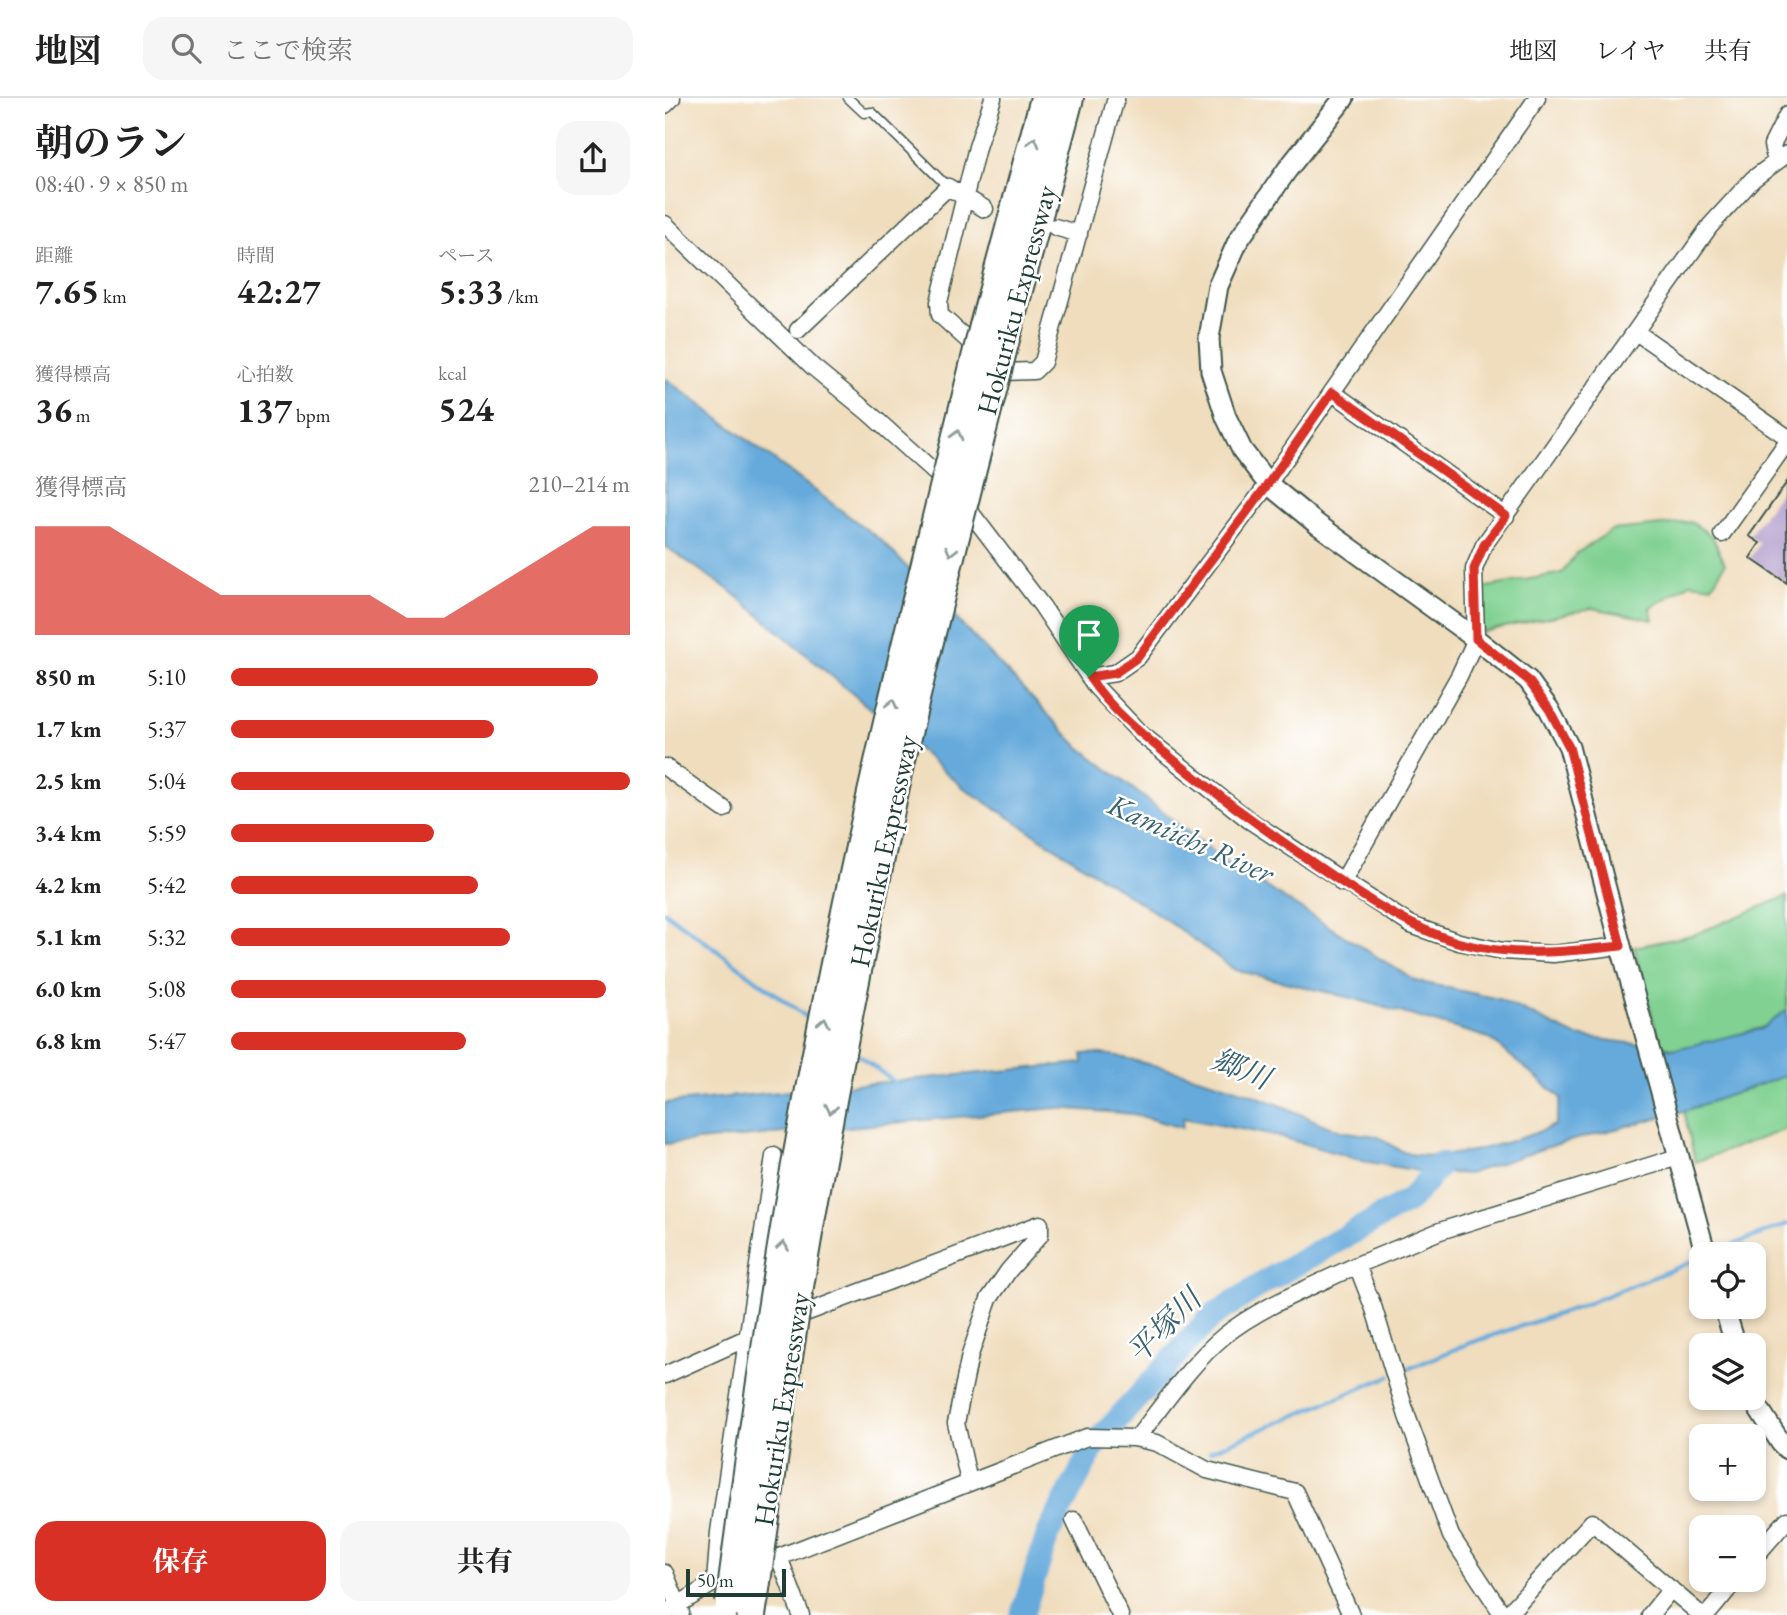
<!DOCTYPE html>
<html lang="ja">
<head>
<meta charset="utf-8">
<style>
	:root { --surface:#fff; --page:#f6f6f6; --text:#222; --muted:#767676; --line:#e0e0e0; --accent:#d93025 }
	body { margin:0; font-family:"EB Garamond","Noto Serif JP",serif; background:var(--page); color:var(--text); height:100vh; display:flex; flex-direction:column; font-size:26px; white-space:nowrap }
	* { box-sizing:border-box; margin:0 }
	p { font-size:23px; color:var(--muted) }
	.icon { flex:none; width:38px; height:38px; fill:none; stroke:currentColor; stroke-width:2; stroke-linecap:round; stroke-linejoin:round }
	.map { position:relative; flex:1; overflow:hidden }
	.sheet { display:flex; flex-direction:column; background:var(--surface); width:665px }
	.sheet>* { flex:none }
	.buttons { position:absolute; left:1024px; top:1144px; display:grid; gap:14px }
	.buttons a { display:grid; place-items:center; width:77px; height:77px; border-radius:14px; background:var(--surface); box-shadow:0 4px 10px #0003; font-size:35px }
	.scale { position:absolute; left:21px; bottom:18px; width:100px; box-sizing:border-box; padding-left:7px; border:4px solid #1f3d34; border-top:0; font-size:19px; line-height:24px; white-space:nowrap; color:#1f3d34; -webkit-text-stroke:5px #fff; paint-order:stroke }
	.pin { position:absolute; display:grid; place-items:center; width:60px; height:60px; color:#fff; margin:-72px -30px; border-radius:50% 50% 50% 0; rotate:-45deg; box-shadow:0 0 7px #0007 }
	.pin .icon { rotate:45deg }
	.round { display:grid; place-items:center; flex:none; width:74px; height:74px; border-radius:21px; background:var(--page) }
	.head { display:flex; align-items:center; justify-content:space-between; height:119px; padding:0 35px }
	h1 { font-size:38px; font-weight:700; line-height:52px }
	.figures { display:grid; grid-template-columns:repeat(3,1fr); gap:10px; height:119px; padding:7px 35px }
	.figures div { display:grid; align-content:center }
	.figures b { font-size:35px; font-weight:700 }
	.figures small { font-size:19px; font-weight:400 }
	.figures p { font-size:19px }
	.chart { height:196px; padding:14px 35px }
	.chart p { display:flex; justify-content:space-between }
	.chart svg { width:100%; height:126px; margin-top:7px; fill:var(--accent); opacity:.7 }
	.primary-button { display:flex; gap:14px; margin-top:auto; padding:14px 35px }
	.primary-button a { flex:1; height:80px; border-radius:21px; background:var(--accent); color:#fff; font-size:28px; font-weight:700; line-height:80px; text-align:center }
	.primary-button a+a { background:var(--page); color:var(--text) }
	ul { padding:0 35px; list-style:none; font-size:23px }
	li { display:grid; grid-template-columns:112px 84px 1fr; align-items:center; height:52px }
	li i { height:18px; border-radius:9px; background:var(--accent) }
	header { display:flex; align-items:center; gap:42px; box-sizing:border-box; height:98px; padding:0 35px; background:var(--surface); border-bottom:2px solid var(--line) }
	header strong { font-size:33px }
	nav { display:flex; gap:38px; margin-inline-start:auto; font-size:24px }
	.search { width:490px; height:63px; background:var(--page); display:flex; align-items:center; gap:18px; box-sizing:border-box; padding:0 24px; border-radius:21px; color:var(--muted); font-size:26px }
	main { display:flex; flex:1; min-height:0 }
	.map>svg:first-child { display:block }
	.green { fill:#81d192; stroke:#508763; stroke-width:2 }
	.water { fill:#66aadb; stroke:#427488; stroke-width:2 }
	.lines { fill:none; stroke-linecap:round; stroke-linejoin:round }
	.stream { stroke:#66aadb; stroke-width:4.5 }
	.river { stroke:#66aadb; stroke-width:24 }
	.building { fill:#b39ecc }
	.service-casing { stroke:#3e5549; stroke-width:11 }
	.minor-casing { stroke:#3e5549; stroke-width:19 }
	.tertiary-casing { stroke:#3e5549; stroke-width:23 }
	.motorway-casing { stroke:#3e5549; stroke-width:32 }
	.service { stroke:#fff; stroke-width:8 }
	.minor { stroke:#fff; stroke-width:16 }
	.tertiary { stroke:#fff; stroke-width:19 }
	.motorway { stroke:#fff; stroke-width:28 }
	.motorway-bridge-casing { stroke:#3e5549; stroke-width:32; stroke-linecap:butt }
	.motorway-bridge { stroke:#fff; stroke-width:28 }
	.oneway { stroke:#8f9e9a }
	.route-casing { stroke:#fff; stroke-width:14 }
	.route { stroke:#d93025; stroke-width:9 }
	.labels { text-anchor:middle; stroke-width:5; stroke-linejoin:round; paint-order:stroke }
	.street-label { font-size:28px; fill:#1f3d34; stroke:#fff }
	.water-label { font-size:30px; font-style:italic; fill:#38636e; stroke:#fff }
</style>
</head>
<body>
<header>
<strong>地図</strong>
<div class="search"><svg class="icon" aria-label="search" viewBox="0 0 24 24"><circle cx="10" cy="10" r="6"/><path d="M15 15l6 6"/></svg>ここで検索</div>
<nav><a>地図</a><a>レイヤ</a><a>共有</a></nav>
</header>
<main>
<section class="sheet">
<div class="head"><div><h1>朝のラン</h1><p>08:40 · 9 × 850 m</p></div><a class="round"><svg class="icon" aria-label="share" viewBox="0 0 24 24"><path d="M12 15V3M7 8l5-5 5 5M5 13v7h14v-7"/></svg></a></div>
<div class="figures">
<div><p>距離</p><b>7.65<small> km</small></b></div>
<div><p>時間</p><b>42:27</b></div>
<div><p>ペース</p><b>5:33<small> /km</small></b></div>
</div>
<div class="figures">
<div><p>獲得標高</p><b>36<small> m</small></b></div>
<div><p>心拍数</p><b>137<small> bpm</small></b></div>
<div><p>kcal</p><b>524</b></div>
</div>
<div class="chart"><p><span>獲得標高</span>210–214 m</p>
<svg viewBox="0 0 160 44" preserveAspectRatio="none"><path d="M0 44V6L10 6L20 6L30 14L40 22L50 30L60 30L70 30L80 30L90 30L100 38L110 38L120 30L130 22L140 14L150 6L160 6V44z"/></svg>
</div>
<ul>
<li><b>850 m</b>5:10<i style="width:92%"></i></li>
<li><b>1.7 km</b>5:37<i style="width:66%"></i></li>
<li><b>2.5 km</b>5:04<i style="width:100%"></i></li>
<li><b>3.4 km</b>5:59<i style="width:51%"></i></li>
<li><b>4.2 km</b>5:42<i style="width:62%"></i></li>
<li><b>5.1 km</b>5:32<i style="width:70%"></i></li>
<li><b>6.0 km</b>5:08<i style="width:94%"></i></li>
<li><b>6.8 km</b>5:47<i style="width:59%"></i></li>
</ul>
<div class="primary-button"><a>保存</a><a>共有</a></div>
</section>
<div class="map">
<svg width="1122" height="1517" viewBox="0 0 1122 1517">
	<rect width="100%" height="100%" fill="#fff"/>
	<filter id="ink" filterUnits="userSpaceOnUse"><feTurbulence type="fractalNoise" baseFrequency=".0143" numOctaves="2"/><feDisplacementMap in="SourceGraphic" scale="14" xChannelSelector="R" yChannelSelector="G"/><feConvolveMatrix kernelMatrix="1 2 1 2 8 2 1 2 1" color-interpolation-filters="sRGB"/></filter>
	<filter id="wash" filterUnits="userSpaceOnUse"><feTurbulence type="fractalNoise" baseFrequency=".00686" numOctaves="4" result="noise"/><feDisplacementMap in="SourceGraphic" scale="28" xChannelSelector="R" yChannelSelector="G"/><feGaussianBlur stdDeviation="1.57" result="paint"/><feColorMatrix in="noise" values="0 0 0 0 0 0 0 0 0 0 0 0 0 0 0 0 0 1.4 0 .05"/><feComposite in="paint" operator="in"/></filter>
	<g filter="url(#wash)">
		<rect width="100%" height="100%" fill="#f0ddbd"/>
		<!-- green -->
		<path class="green" d="M1026,424L1047,438L1060,466L1047,488L1026,485L985,510L988,522L927,510L817,534L806,492L897,475L912,455L947,432Z
			M1122,798V912L1099,929L1017,952L995,947L969,849L1028,837Z
			M1122,977V1031L1030,1064L1019,1013Z"/>
		<!-- water -->
		<path class="water" d="M0,280L217,443L411,646L561,764L751,883L834,901L911,938L1010,951L1096,931L1122,912V977L1019,1013L886,1048L803,1076L753,1073L698,1063L616,1039L518,1020L517,1030L468,1016L391,1010L0,1046V1005L418,965L417,956C445,953 468,963 495,969C534,978 574,991 612,1006C633,1014 654,1026 676,1033C687,1036 701,1035 713,1039C724,1043 732,1054 745,1056C784,1064 853,1043 890,1027L896,1000L824,940L690,901L570,872L500,821L299,690L67,494L0,448Z"/>
		<g class="lines">
			<!-- stream -->
			<path class="stream" d="M0,814L147,923
				M188,953L232,986
				M1045,1156L1122,1126
				M733,1275L805,1245L908,1211L1036,1160
				M545,1353L725,1278"/>
			<!-- river -->
			<path class="river" d="M357,1517L383,1436L430,1346L547,1218L605,1181L745,1102L776,1066"/>
		</g>
		<g id="blocks">
			<!-- building -->
			<path class="building" d="M1122,384V485L1085,460L1095,445L1084,438Z"/>
		</g>
	</g>
	<g filter="url(#ink)">
		<use href="#blocks" fill-opacity="0" stroke="#3e5549" stroke-width="2"/>
		<g class="lines">
			<!-- service casing -->
			<g class="service-casing">
				<path id="service" d="M183,0L199,15L207,14L283,89"/>
			</g>
			<!-- minor casing -->
			<g class="minor-casing">
				<path id="minor" d="M328,0L312,49L274,204L275,217L338,274L369,273L378,264L451,0
					M0,7L7,0
					M1111,64L1107,47L1122,17
					M0,126L148,269L204,315L287,390L377,508L431,589L476,636L584,722L746,827L794,844L838,853L888,856L956,848
					M390,129L414,136
					M133,232L283,89L320,111
					M971,234L1122,339
					M667,294L841,418
					M1057,436L1122,344
					M424,579L450,575L473,559L603,386L872,0
					M0,669L59,711
					M677,785L794,578L811,541L809,471L819,447L1045,128L1088,81L1122,56
					M127,1220L375,1126V1137L344,1172L324,1201L305,1257L291,1325L304,1384
					M0,1277L106,1229
					M472,1340C498,1307 527,1264 559,1238C596,1208 649,1188 692,1167
					M409,1422L455,1517
					M114,1459L136,1517
					M1088,1461L1122,1422
					M0,1475L16,1515
					M50,1484L54,1434L109,1058
					M0,1515L50,1484L422,1339L469,1340L492,1345L542,1372L630,1394L686,1517
					M838,1517L786,1438L742,1318L709,1211L692,1167L775,1133L1013,1059
					M842,1517L927,1424L1036,1517
					M985,1517L1006,1491
					M1042,1517L1071,1482"/>
			</g>
			<!-- tertiary casing -->
			<g class="tertiary-casing">
				<path id="tertiary" d="M679,0L622,72L573,143L553,188L544,240L546,273L561,319L577,352L603,386L652,426L811,541L863,582L884,611L904,649L958,856L1041,1157
					M1059,1209L1071,1248
					M1087,1300L1116,1345L1122,1351"/>
			</g>
			<!-- motorway casing -->
			<g class="motorway-casing">
				<path id="motorway" d="M319,228L380,0
					M339,245L404,0
					M86,1517L89,1498"/>
			</g>
			<!-- service -->
			<use href="#service" class="service"/>
			<!-- minor -->
			<use href="#minor" class="minor"/>
			<!-- tertiary -->
			<use href="#tertiary" class="tertiary"/>
			<!-- motorway -->
			<use href="#motorway" class="motorway"/>
			<!-- motorway-bridge casing -->
			<g class="motorway-bridge-casing">
				<path id="motorway-bridge" d="M89,1498C109,1358 127,1218 153,1079C177,944 204,809 233,675C265,531 303,388 339,245
					M65,1506C84,1363 104,1220 129,1078C180,792 249,510 319,228"/>
			</g>
			<!-- motorway-bridge -->
			<use href="#motorway-bridge" class="motorway-bridge"/>
		</g>
		<!-- one-way arrows -->
		<defs><path id="oneway-chevron" d="M-2-3.5L2.5 0L-2 3.5" fill="none" stroke-width="1.6" stroke-linecap="round" stroke-linejoin="round" transform="scale(1.75)"/></defs>
		<g class="oneway">
			<use href="#oneway-chevron" transform="translate(369 44) rotate(-75)"/>
			<use href="#oneway-chevron" transform="translate(292 337) rotate(-76)"/>
			<use href="#oneway-chevron" transform="translate(286 453) rotate(104)"/>
			<use href="#oneway-chevron" transform="translate(227 606) rotate(-77)"/>
			<use href="#oneway-chevron" transform="translate(159 924) rotate(-79)"/>
			<use href="#oneway-chevron" transform="translate(166 1011) rotate(101)"/>
			<use href="#oneway-chevron" transform="translate(118 1148) rotate(-81)"/>
		</g>
	</g>
	<g class="lines" filter="url(#ink)">
		<!-- route casing -->
		<g class="route-casing">
			<path id="route" d="M667,294L841,418L819,447L809,471L811,541L863,582L884,611L904,649L956,848C901,854 847,860 792,844C743,829 700,800 657,771C611,740 567,708 524,674C489,646 449,617 424,579L450,575L473,559L603,386Z"/>
		</g>
		<!-- route -->
		<use href="#route" class="route"/>
	</g>
	<g class="labels">
		<!-- street labels -->
		<g class="street-label">
			<text transform="translate(351 202) rotate(-75)" y="10">Hokuriku Expressway</text>
			<text transform="translate(218 753) rotate(-78)" y="10">Hokuriku Expressway</text>
			<text transform="translate(116 1311) rotate(-81)" y="10">Hokuriku Expressway</text>
		</g>
		<!-- water labels -->
		<g class="water-label">
			<text transform="translate(526 741) rotate(24)" y="10">Kamiichi River</text>
			<text transform="translate(576 971) rotate(22)" y="10">郷川</text>
			<text transform="translate(499 1228) rotate(-45)" y="10">平塚川</text>
		</g>
	</g>
</svg>
<div class="buttons">
<a><svg class="icon" aria-label="locate" viewBox="0 0 24 24"><circle cx="12" cy="12" r="6"/><path d="M12 2v4M12 18v4M2 12h4M18 12h4"/></svg></a>
<a><svg class="icon" aria-label="layers" viewBox="0 0 24 24"><path d="M12 4l9 5-9 5-9-5zM3 14l9 5 9-5"/></svg></a>
<a>+</a>
<a>−</a>
</div>
<div class="scale">50 m</div>
<div class="pin" style="left:424px;top:579px;background:#1e9e55"><svg class="icon" aria-label="arrive" viewBox="0 0 24 24"><path d="M6 21V4h12l-3 4 3 4H6"/></svg></div>
</div>
</main>
</body>
</html>
